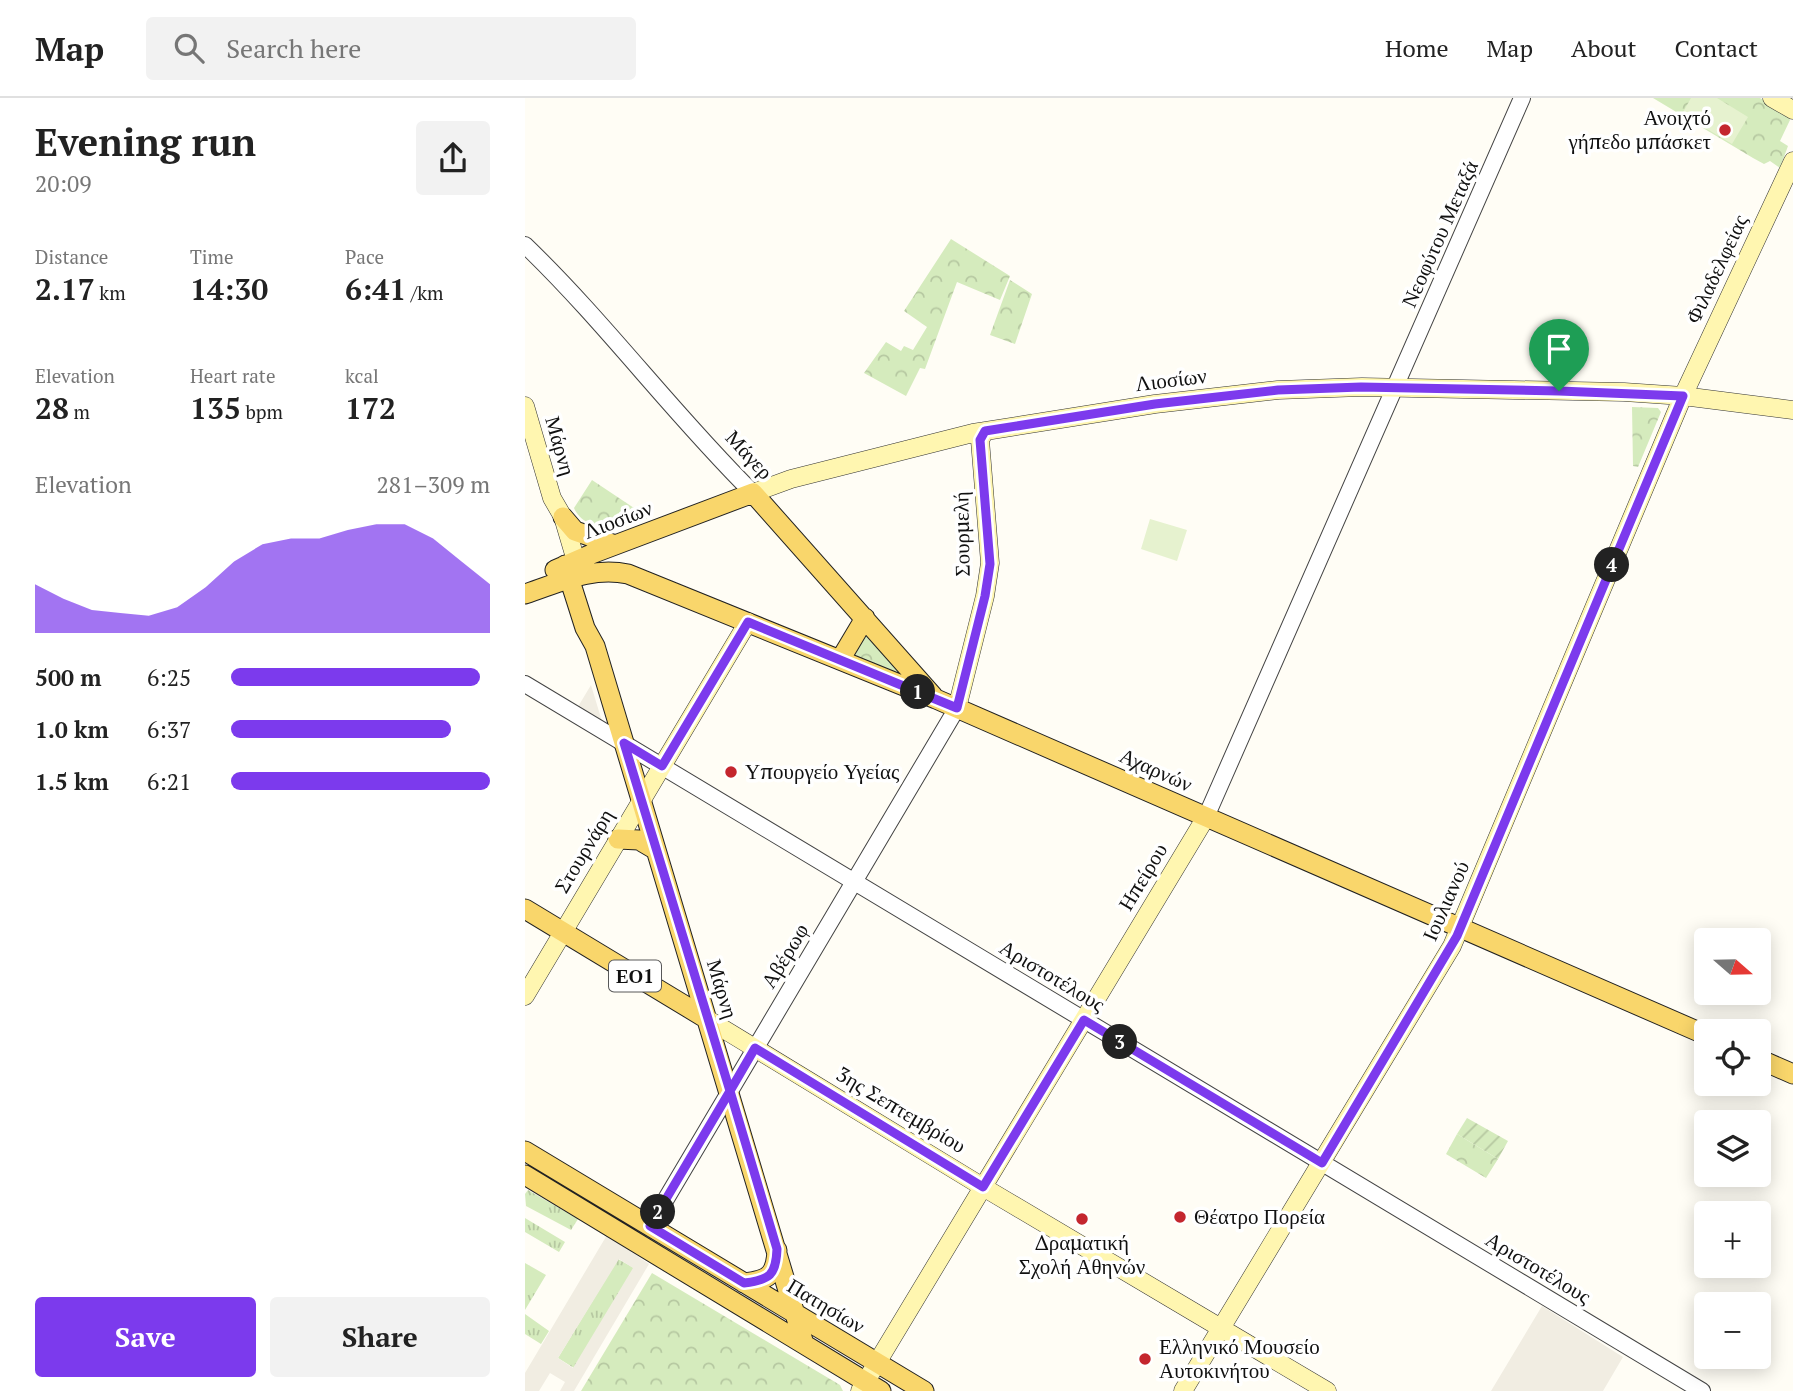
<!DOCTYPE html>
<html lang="en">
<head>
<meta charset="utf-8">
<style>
	:root { --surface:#fff; --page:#f2f2f2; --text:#222; --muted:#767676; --line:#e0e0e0; --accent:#7c3aed }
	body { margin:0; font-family:"PT Serif",serif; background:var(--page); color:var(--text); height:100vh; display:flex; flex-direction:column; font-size:26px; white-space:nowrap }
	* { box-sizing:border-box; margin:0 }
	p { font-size:23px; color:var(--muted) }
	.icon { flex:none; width:38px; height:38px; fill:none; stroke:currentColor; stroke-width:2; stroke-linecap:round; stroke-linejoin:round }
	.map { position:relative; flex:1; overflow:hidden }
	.side { display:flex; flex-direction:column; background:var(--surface); width:525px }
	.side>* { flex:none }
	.needle { width:46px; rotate:110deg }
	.controls { position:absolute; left:1169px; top:830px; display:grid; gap:14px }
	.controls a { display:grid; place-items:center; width:77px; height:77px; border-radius:7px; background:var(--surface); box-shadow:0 4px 18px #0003; font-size:35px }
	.pin { position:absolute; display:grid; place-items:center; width:60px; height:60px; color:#fff; margin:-72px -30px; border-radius:50% 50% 50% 0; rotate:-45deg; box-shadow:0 0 7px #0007 }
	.pin .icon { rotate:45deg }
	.km { position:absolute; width:35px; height:35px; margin:-18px; border-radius:50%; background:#222; color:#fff; font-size:19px; line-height:35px; text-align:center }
	.round { display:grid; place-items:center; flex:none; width:74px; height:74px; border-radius:7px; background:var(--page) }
	.head { display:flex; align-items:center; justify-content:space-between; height:119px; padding:0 35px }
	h1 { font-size:38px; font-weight:800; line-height:52px }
	.figures { display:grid; grid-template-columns:repeat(3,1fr); gap:10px; height:119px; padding:7px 35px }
	.figures div { display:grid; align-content:center }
	.figures b { font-size:30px; font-weight:800 }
	.figures small { font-size:19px; font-weight:400 }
	.figures p { font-size:19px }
	.chart { height:196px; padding:14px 35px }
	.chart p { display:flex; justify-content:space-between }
	.chart svg { width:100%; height:126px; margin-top:7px; fill:var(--accent); opacity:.7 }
	.primary-button { display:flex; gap:14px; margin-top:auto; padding:14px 35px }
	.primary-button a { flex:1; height:80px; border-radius:7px; background:var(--accent); color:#fff; font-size:28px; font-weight:800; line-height:80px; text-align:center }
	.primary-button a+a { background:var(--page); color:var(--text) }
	ul { padding:0 35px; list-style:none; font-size:23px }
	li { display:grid; grid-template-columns:112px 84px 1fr; align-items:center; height:52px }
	li i { height:18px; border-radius:9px; background:var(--accent) }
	header { display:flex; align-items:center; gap:42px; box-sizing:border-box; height:98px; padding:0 35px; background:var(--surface); border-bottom:2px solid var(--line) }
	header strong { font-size:33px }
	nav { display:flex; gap:38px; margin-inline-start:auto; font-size:24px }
	.search { width:490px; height:63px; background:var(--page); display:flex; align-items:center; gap:18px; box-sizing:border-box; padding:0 24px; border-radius:7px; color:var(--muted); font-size:26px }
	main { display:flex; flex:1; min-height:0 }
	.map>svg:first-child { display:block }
	.grass { fill:url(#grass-tufts) }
	.park { fill:url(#park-crowns) }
	.garden { fill:url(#garden-furrows) }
	.pitch { fill:#e6f2cf }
	.plaza { fill:#f1ede2; fill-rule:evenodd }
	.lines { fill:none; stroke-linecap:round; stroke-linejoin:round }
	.tertiary-casing { stroke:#444; stroke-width:18 }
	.secondary-casing { stroke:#333; stroke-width:19 }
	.primary-casing { stroke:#222; stroke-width:21 }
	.tertiary { stroke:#fff; stroke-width:16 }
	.secondary { stroke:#fff6b0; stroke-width:18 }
	.primary { stroke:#f9d66b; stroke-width:19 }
	.route-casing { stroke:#fff; stroke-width:14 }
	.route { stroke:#7c3aed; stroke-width:9 }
	.poi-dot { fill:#c4262e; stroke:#fff; stroke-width:2.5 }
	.labels { text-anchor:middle; stroke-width:7; stroke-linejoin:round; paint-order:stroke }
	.shield { fill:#fff; stroke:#585858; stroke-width:2 }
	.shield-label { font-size:19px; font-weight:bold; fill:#111 }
	.poi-label { font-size:21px; fill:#111; stroke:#fff; text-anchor:start }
	.street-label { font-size:21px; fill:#111; stroke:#fff }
</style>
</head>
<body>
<header>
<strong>Map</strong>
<div class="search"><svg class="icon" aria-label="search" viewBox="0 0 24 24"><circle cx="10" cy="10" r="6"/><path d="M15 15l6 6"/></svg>Search here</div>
<nav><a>Home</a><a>Map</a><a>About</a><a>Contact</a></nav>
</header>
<main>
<section class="side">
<div class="head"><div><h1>Evening run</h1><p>20:09</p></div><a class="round"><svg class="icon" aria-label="share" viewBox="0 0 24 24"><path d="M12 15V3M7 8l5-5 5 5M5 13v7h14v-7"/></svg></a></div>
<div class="figures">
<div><p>Distance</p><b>2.17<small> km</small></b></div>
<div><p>Time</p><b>14:30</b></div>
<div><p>Pace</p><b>6:41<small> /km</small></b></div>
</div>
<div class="figures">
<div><p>Elevation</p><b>28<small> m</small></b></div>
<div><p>Heart rate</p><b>135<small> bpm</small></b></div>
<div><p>kcal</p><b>172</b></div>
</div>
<div class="chart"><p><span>Elevation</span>281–309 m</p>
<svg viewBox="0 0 160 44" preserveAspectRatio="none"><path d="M0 44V27L10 32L20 36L30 37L40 38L50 35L60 28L70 19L80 13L90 11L100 11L110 8L120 6L130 6L140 11L150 19L160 27V44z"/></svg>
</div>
<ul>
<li><b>500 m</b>6:25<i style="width:96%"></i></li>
<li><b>1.0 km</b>6:37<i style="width:85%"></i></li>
<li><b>1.5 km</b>6:21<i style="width:100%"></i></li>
</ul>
<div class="primary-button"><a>Save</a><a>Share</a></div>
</section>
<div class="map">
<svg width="1268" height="1293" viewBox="0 0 1268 1293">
	<defs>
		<pattern id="grass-tufts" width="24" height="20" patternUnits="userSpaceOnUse" patternTransform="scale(1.75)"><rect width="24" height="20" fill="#d5ebbd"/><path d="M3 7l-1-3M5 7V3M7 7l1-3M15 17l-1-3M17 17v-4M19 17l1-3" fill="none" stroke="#b6c8a1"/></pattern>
		<pattern id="park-crowns" width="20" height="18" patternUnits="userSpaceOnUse" patternTransform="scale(1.75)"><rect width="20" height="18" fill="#d5ebbd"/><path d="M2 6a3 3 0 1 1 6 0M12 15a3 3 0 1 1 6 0" fill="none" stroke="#b6c8a1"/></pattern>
		<pattern id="garden-furrows" width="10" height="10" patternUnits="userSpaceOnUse" patternTransform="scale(1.75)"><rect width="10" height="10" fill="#d5ebbd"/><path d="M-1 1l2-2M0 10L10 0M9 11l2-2" fill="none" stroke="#b6c8a1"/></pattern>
	</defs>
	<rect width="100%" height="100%" fill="#fffdf5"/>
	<!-- grass -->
	<path class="grass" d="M3,1092L53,1121L46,1132L1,1108L0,1096Z
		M0,1120L40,1144L34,1154L0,1134Z
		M93,1161L109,1170L49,1270L33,1260Z
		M0,1165L21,1177L0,1212Z
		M0,1216L24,1233L16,1246L0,1236Z"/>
	<!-- park -->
	<path class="park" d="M1128,0H1235L1262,15L1265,22L1255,43L1263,48L1255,70L1245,63L1239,66L1228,60Z
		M426,141L485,178L475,202L432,184L400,271L395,270L381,298L339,275L361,244L376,253L379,248L388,252L402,229L379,213Z
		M485,182L507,196L490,246L465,237Z
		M1107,309L1133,310L1136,314L1113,369L1108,368Z
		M67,382L124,420C102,425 61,438 49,410Z
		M339,530L388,586L322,560Z
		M932,1036L973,1061L961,1080L921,1056Z
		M127,1175L315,1287L318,1293H56Z"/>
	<!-- garden -->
	<path class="garden" d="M942,1020L983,1043L973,1061L932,1036Z"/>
	<!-- pitch -->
	<path class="pitch" d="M1166,0H1192L1223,19L1207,46L1157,16Z
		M625,421L662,432L652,463L616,451Z"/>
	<!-- plaza -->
	<path class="plaza" d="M66,587L79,630L51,612Z
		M82,1137L124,1166L49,1293H35L40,1284L25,1275L14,1293H0V1275ZM94,1161L108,1170L48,1270L33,1260Z
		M1017,1208L1098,1259L1078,1293H966Z"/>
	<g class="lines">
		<!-- tertiary casing -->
		<g class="tertiary-casing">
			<path id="tertiary" d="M0,147C81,225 148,316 228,395
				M0,586L1177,1293
				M681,719L997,0
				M125,1128L432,610"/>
		</g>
		<!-- secondary casing -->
		<g class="secondary-casing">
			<path id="secondary" d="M1247,0L1268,12
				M0,308L27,400L38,419L51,463
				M228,395L266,381L448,335L630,306L753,292L837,289L1099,294L1158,298L1268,312
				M432,610L460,498L465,465L455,342L460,333
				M0,898L223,524
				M182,921L458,1089L802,1293
				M335,1293L681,719
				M658,1293L927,848L1158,298L1268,63"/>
		</g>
		<!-- primary casing -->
		<g class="primary-casing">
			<path id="primary" d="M38,419L50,433L90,447
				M40,467L60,530L70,548L279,1246
				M30,472L69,455L228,395L408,598
				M0,496C34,485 66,468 103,476L411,601L1181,937
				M315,562L340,520
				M93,741L114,742L131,752
				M0,811L182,921
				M1234,961L1268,976
				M0,1053L399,1293
				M0,1077L356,1293
				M219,1185C244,1182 251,1177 252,1152"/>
		</g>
		<!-- tertiary -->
		<use href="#tertiary" class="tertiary"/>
		<!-- secondary -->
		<use href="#secondary" class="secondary"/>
		<!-- primary -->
		<use href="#primary" class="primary"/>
	</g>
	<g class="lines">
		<!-- route casing -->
		<g class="route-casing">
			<path id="route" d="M1034,293L836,289L753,292L630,306L460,333L455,342L465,466L460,498L432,610L223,524L137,668L99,645L205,993L125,1128L219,1185C245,1182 251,1177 252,1151L205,993L230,950L458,1089L559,922L797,1065L932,838L1158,298L1034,293"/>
		</g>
		<!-- route -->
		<use href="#route" class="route"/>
	</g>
	<!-- markers -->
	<g class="poi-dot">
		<circle cx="1200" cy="32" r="7"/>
		<circle cx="206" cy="674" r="7"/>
		<circle cx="655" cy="1119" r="7"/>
		<circle cx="557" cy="1121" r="7"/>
		<circle cx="620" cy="1261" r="7"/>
	</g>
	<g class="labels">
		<!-- shield labels -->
		<rect class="shield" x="84" y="862.5" width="52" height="31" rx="5"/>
		<g class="shield-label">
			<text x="110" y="885">ΕΟ1</text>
		</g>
		<!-- poi labels -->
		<g class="poi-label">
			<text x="1186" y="27" text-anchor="end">Ανοιχτό<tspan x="1186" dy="24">γήπεδο μπάσκετ</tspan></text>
			<text x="220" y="681">Υπουργείο Υγείας</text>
			<text x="669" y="1126">Θέατρο Πορεία</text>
			<text x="557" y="1152" text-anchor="middle">Δραματική<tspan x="557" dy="24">Σχολή Αθηνών</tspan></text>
			<text x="634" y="1256">Ελληνικό Μουσείο<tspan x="634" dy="24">Αυτοκινήτου</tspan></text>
		</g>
		<!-- street labels -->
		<g class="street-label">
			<text transform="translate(915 136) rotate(-66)" y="7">Νεοφύτου Μεταξά</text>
			<text transform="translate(1192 171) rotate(-65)" y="7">Φιλαδελφείας</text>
			<text transform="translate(646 282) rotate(-7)" y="7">Λιοσίων</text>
			<text transform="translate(35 348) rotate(74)" y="7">Μάρνη</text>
			<text transform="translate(224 357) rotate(47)" y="7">Μάγερ</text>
			<text transform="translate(93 422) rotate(-21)" y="7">Λιοσίων</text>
			<text transform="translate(437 436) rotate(-91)" y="7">Σουρμελή</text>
			<text transform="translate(631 672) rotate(24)" y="7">Αχαρνών</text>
			<text transform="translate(59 753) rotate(-59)" y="7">Στουρνάρη</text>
			<text transform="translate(618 779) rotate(-59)" y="7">Ηπείρου</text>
			<text transform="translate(921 803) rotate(-66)" y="7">Ιουλιανού</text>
			<text transform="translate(260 858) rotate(-59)" y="7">Αβέρωφ</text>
			<text transform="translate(527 878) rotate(31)" y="7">Αριστοτέλους</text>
			<text transform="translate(197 891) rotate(73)" y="7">Μάρνη</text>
			<text transform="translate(376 1012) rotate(31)" y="7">3ης Σεπτεμβρίου</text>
			<text transform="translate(1013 1170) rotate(31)" y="7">Αριστοτέλους</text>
			<text transform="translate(301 1208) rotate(31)" y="7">Πατησίων</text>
		</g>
	</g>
</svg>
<div class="controls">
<a><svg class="needle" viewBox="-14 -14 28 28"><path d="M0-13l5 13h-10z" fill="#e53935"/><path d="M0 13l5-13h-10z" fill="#767676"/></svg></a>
<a><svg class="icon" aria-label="locate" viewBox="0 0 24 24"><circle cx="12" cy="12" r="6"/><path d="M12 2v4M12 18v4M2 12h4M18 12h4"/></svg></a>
<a><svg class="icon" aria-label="layers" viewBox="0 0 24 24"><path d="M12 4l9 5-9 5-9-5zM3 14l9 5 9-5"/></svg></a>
<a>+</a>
<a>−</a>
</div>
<div class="pin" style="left:1034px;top:293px;background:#1e9e55"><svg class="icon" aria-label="arrive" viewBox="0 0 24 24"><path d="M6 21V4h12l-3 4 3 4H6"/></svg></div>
<b class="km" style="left:393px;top:594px">1</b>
<b class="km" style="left:133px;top:1114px">2</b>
<b class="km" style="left:595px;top:944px">3</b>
<b class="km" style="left:1087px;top:467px">4</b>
</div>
</main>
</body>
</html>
